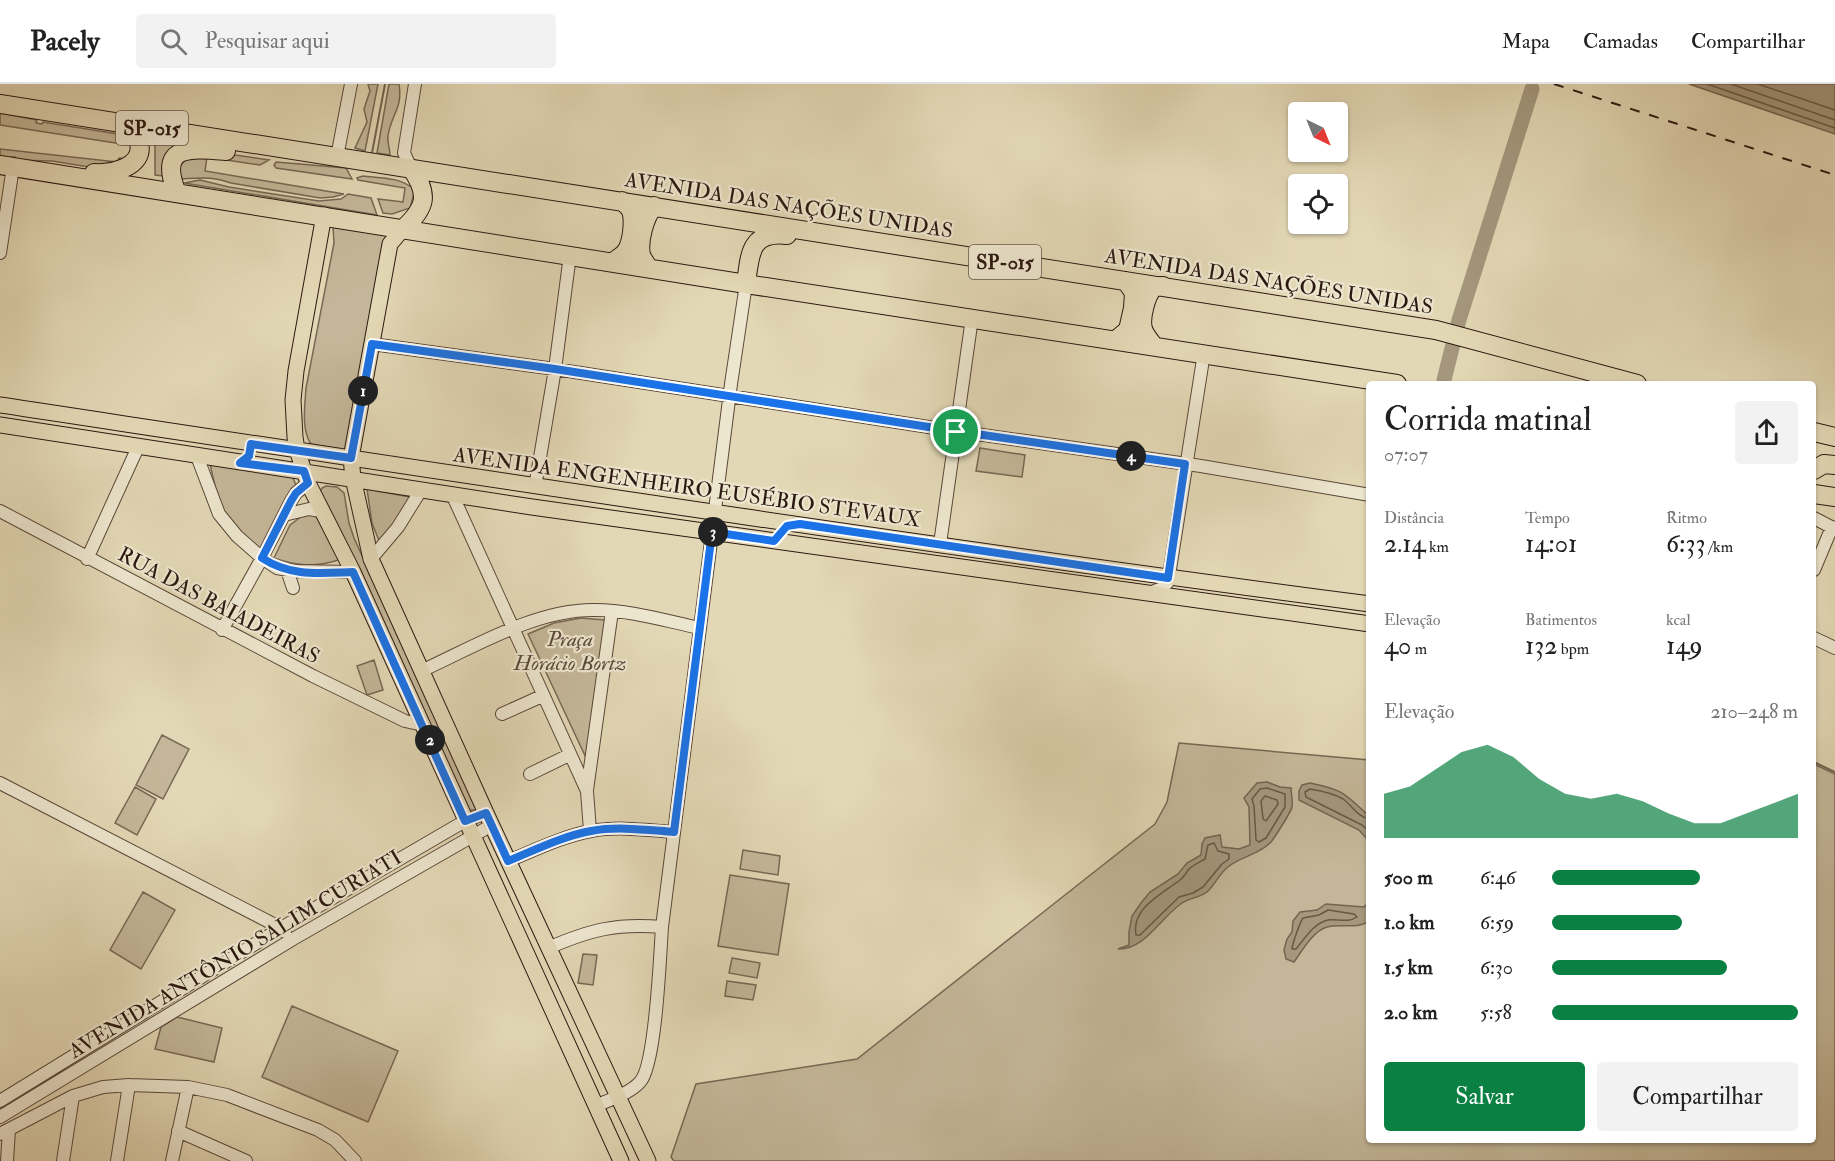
<!DOCTYPE html>
<html lang="pt">
<head>
<meta charset="utf-8">
<style>
	:root { --surface:#fff; --page:#f2f2f2; --text:#222; --muted:#767676; --line:#e0e0e0; --accent:#0b8043 }
	body { margin:0; font-family:"IM FELL Double Pica",serif; background:var(--page); color:var(--text); height:100vh; display:flex; flex-direction:column; font-size:22px; white-space:nowrap }
	* { box-sizing:border-box; margin:0 }
	p { font-size:20px; color:var(--muted) }
	.icon { flex:none; width:33px; height:33px; fill:none; stroke:currentColor; stroke-width:2; stroke-linecap:round; stroke-linejoin:round }
	.map { position:relative; flex:1; overflow:hidden }
	.side { position:absolute; left:1366px; top:297px; width:450px; height:762px; display:flex; flex-direction:column; background:var(--surface); border-radius:6px; box-shadow:0 2px 4px #0004 }
	.side>* { flex:none }
	.needle { width:39px; rotate:137deg }
	.fabs { position:absolute; left:1288px; top:18px; display:grid; gap:12px }
	.fabs a { display:grid; place-items:center; width:60px; height:60px; border-radius:6px; background:var(--surface); box-shadow:0 2px 4px #0004; font-size:30px }
	.pin { position:absolute; display:grid; place-items:center; width:51px; height:51px; color:#fff; margin:-26px; border:3px solid #fff; border-radius:50%; box-shadow:0 2px 6px #0007 }
	.km { position:absolute; width:30px; height:30px; margin:-15px; border-radius:50%; background:#222; color:#fff; font-size:16px; line-height:30px; text-align:center }
	.round { display:grid; place-items:center; flex:none; width:63px; height:63px; border-radius:6px; background:var(--page) }
	.summary { display:flex; align-items:center; justify-content:space-between; height:102px; padding:0 18px }
	h1 { font-size:33px; font-weight:600; line-height:45px }
	.figures { display:grid; grid-template-columns:repeat(3,1fr); gap:9px; height:102px; padding:6px 18px }
	.figures div { display:grid; align-content:center }
	.figures b { font-size:26px; font-weight:600 }
	.figures small { font-size:16px; font-weight:400 }
	.figures p { font-size:16px }
	.chart { height:168px; padding:12px 18px }
	.chart p { display:flex; justify-content:space-between }
	.chart svg { width:100%; height:108px; margin-top:6px; fill:var(--accent); opacity:.7 }
	.cta { display:flex; gap:12px; margin-top:auto; padding:12px 18px }
	.cta a { flex:1; height:69px; border-radius:6px; background:var(--accent); color:#fff; font-size:24px; font-weight:600; line-height:69px; text-align:center }
	.cta a+a { background:var(--page); color:var(--text) }
	ul { padding:0 18px; list-style:none; font-size:20px }
	li { display:grid; grid-template-columns:96px 72px 1fr; align-items:center; height:45px }
	li i { height:15px; border-radius:8px; background:var(--accent) }
	header { display:flex; align-items:center; gap:36px; box-sizing:border-box; height:84px; padding:0 30px; background:var(--surface); border-bottom:2px solid var(--line) }
	header strong { font-size:28px }
	nav { display:flex; gap:33px; margin-inline-start:auto; font-size:21px }
	.search { width:420px; height:54px; background:var(--page); display:flex; align-items:center; gap:15px; box-sizing:border-box; padding:0 21px; border-radius:6px; color:var(--muted); font-size:22px }
	.map>svg:first-child { display:block }
	.green { fill:#c4b799; stroke:#786854; stroke-width:1.5 }
	.water { fill:#a4977d; stroke:#746451; stroke-width:1.5 }
	.lines { fill:none; stroke-linecap:round; stroke-linejoin:round }
	.shore { stroke:#685846; stroke-width:1.5 }
	.stream { stroke:#746451; stroke-width:2 }
	.river { stroke:#a4977d; stroke-width:15 }
	.minor-casing { stroke:#594839; stroke-width:14 }
	.major-casing { stroke:#2b1810; stroke-width:17 }
	.highway-casing { stroke:#2b1810; stroke-width:20 }
	.minor { stroke:#ede6cf; stroke-width:12 }
	.major { stroke:#e3d8b5; stroke-width:15 }
	.highway { stroke:#e3d8b5; stroke-width:18 }
	.rail { stroke:#2b1810; stroke-width:2; stroke-dasharray:10 10; stroke-linecap:butt }
	.route-casing { stroke:#fff; stroke-width:12 }
	.route { stroke:#1a73e8; stroke-width:8 }
	.labels { text-anchor:middle; stroke-width:4.5; stroke-linejoin:round; paint-order:stroke }
	.shield { fill:#ede6cf; stroke:#655649; stroke-width:1.5 }
	.shield-label { font-size:20px; font-weight:bold; fill:#2b1810 }
	.street-label { font-size:21px; fill:#2b1810; stroke:#ede6cf }
	.park-label { font-size:21px; font-style:italic; fill:#594839; stroke:#ede6cf }
</style>
</head>
<body>
<header>
<strong>Pacely</strong>
<div class="search"><svg class="icon" aria-label="search" viewBox="0 0 24 24"><circle cx="10" cy="10" r="6"/><path d="M15 15l6 6"/></svg>Pesquisar aqui</div>
<nav><a>Mapa</a><a>Camadas</a><a>Compartilhar</a></nav>
</header>
<div class="map">
<svg width="1835" height="1077" viewBox="0 0 1835 1077">
	<rect width="100%" height="100%" fill="#e3d8b5"/>
	<filter id="stains"><feTurbulence type="fractalNoise" baseFrequency=".00333" numOctaves="4"/><feColorMatrix values="0 0 0 0 .2 0 0 0 0 .09 0 0 0 0 .02 0 0 0 .5 -.17"/></filter>
	<radialGradient id="worn" r=".72"><stop offset=".6" stop-color="#630" stop-opacity="0"/><stop offset="1" stop-color="#630" stop-opacity=".3"/></radialGradient>
	<!-- green -->
	<path class="green" d="M368,0H378L365,67L355,64L367,38L364,25L370,7Z
		M389,0H399C403,25 391,30 388,52C387,58 390,65 390,71L377,69Z
		M0,29L37,36L36,39L42,40L43,38L118,50V53H123V51L130,54L127,61L122,60L0,41Z
		M155,55L180,60L163,85V92L155,91Z
		M0,65L117,78L119,74L125,75L115,83L101,85V82L96,81L95,84L52,77L15,76V73H11L10,76L0,75Z
		M207,67L269,76L260,81L207,73L205,87L344,110L333,113L320,114L231,99C211,92 201,94 180,95V82L185,76Z
		M276,78L346,84L352,95L276,84L274,81Z
		M363,92C381,94 401,93 415,106L410,124L392,130L383,129L378,115L403,118L405,104L358,96L357,94Z
		M200,96L229,103L319,117L341,115L348,110L371,114L377,131L184,99Z
		M333,143L391,152L345,366L311,360C301,346 305,321 306,304L334,159Z
		M980,364L1025,371L1022,393L976,387Z
		M210,379L292,392L296,401L261,467C225,439 218,422 210,379Z
		M326,402L337,403L344,409L349,439L354,454L477,723L476,726H468L320,407L322,404Z
		M367,405L415,414L380,459L372,439Z
		M306,429L322,434L342,475C317,483 299,483 274,474L290,441Z
		M581,534L605,536L588,678L528,550L554,539Z
		M374,576L383,606L367,611L357,582Z
		M162,651L189,665L163,715L136,701Z
		M1179,659L1369,676L1370,1056H1814V680L1835,690V1077H674L671,1073L696,1000L857,975L1155,740L1167,718Z
		M135,703L156,715L137,751L115,739Z
		M743,766L780,772L778,791L740,785Z
		M730,791L789,800L778,871L718,862Z
		M143,808L175,826L141,885L110,866Z
		M583,870L597,871L593,901L578,899Z
		M732,874L760,879L757,894L729,889Z
		M727,897L756,901L753,916L725,912Z
		M292,922L398,967L368,1038L262,993Z
		M177,933L222,944L214,978L155,965L161,943Z"/>
	<!-- water -->
	<path class="water" d="M1689,0H1835V50Z
		M1267,698L1280,703L1291,704C1291,710 1293,717 1292,723C1291,728 1275,753 1271,758C1259,771 1241,772 1228,783C1219,790 1215,801 1207,808C1199,814 1189,814 1182,819C1160,834 1145,866 1118,865L1129,861V848L1132,832L1141,819L1150,808L1178,790L1187,779L1201,771L1202,760L1205,754L1220,751L1222,763L1239,765L1250,761L1249,723L1244,714L1257,699Z
		M1310,699C1344,706 1344,709 1369,732V757L1359,746L1299,716V707L1302,701Z
		M1369,818V837C1357,846 1341,839 1327,843C1313,847 1302,867 1294,878L1286,875L1284,866L1287,855L1292,848L1293,837L1300,828L1317,826L1326,820L1364,823Z"/>
	<g class="lines">
		<!-- shore -->
		<path class="shore" d="M1707,0L1835,44
			M1731,0L1835,36
			M1758,0L1835,26
			M1267,704L1285,710V723L1266,754L1259,758L1256,756L1254,722L1252,715L1260,705Z
			M1265,712L1277,716L1278,720L1266,737L1263,735L1261,717Z
			M1370,735C1358,734 1352,721 1343,715C1333,709 1322,707 1310,705L1305,708L1306,713L1362,741L1370,748
			M1214,759L1218,767L1229,770V775L1222,780L1203,803L1193,809L1179,813L1140,851H1136C1131,824 1162,810 1180,796C1184,793 1186,789 1189,785C1193,781 1200,778 1205,775L1208,761Z
			M1328,826L1354,830L1357,833C1348,839 1338,835 1328,836C1314,839 1305,854 1296,865H1292C1292,861 1300,838 1303,834L1319,831Z"/>
		<!-- stream -->
		<path class="stream" d="M372,69L385,0
			M1814,678L1835,688"/>
		<!-- river -->
		<path class="river" d="M1444,296L1459,236L1532,5"/>
		<!-- minor casing -->
		<g class="minor-casing">
			<path id="minor" d="M337,73L351,0
				M411,84L404,69L415,0
				M0,169L13,83
				M372,260L555,285L948,346L1201,382L1370,411
				M197,372L219,430L237,452L262,474L277,484L293,487L353,488
				M535,403L555,285L570,171
				M452,410L587,707L590,747
				M0,427L313,592L405,637L423,641
				M284,431L309,425L321,427
				M1814,434L1835,445
				M940,460L972,234
				M87,475L138,363
				M371,475L398,443L421,406
				M287,486L293,504
				M1814,486L1832,443
				M1149,509L1162,504L1168,498L1204,269
				M222,546L262,474L291,417L296,409L308,399
				M1814,554L1835,564
				M421,587C474,563 536,525 595,526C630,526 666,537 700,544
				M502,630L542,612
				M530,690L569,671
				M0,699L281,844L285,848
				M587,706L612,527
				M508,777C535,766 563,752 591,747C618,742 647,746 674,748
				M548,864C590,846 616,839 662,843
				M0,1017L281,844L465,737L486,729
				M595,1022C609,1016 629,1010 640,998C656,981 660,871 662,843L731,300L746,200
				M0,1033L293,855L492,741
				M178,1047L246,1077
				M0,1050L73,1012L103,1003L129,1001L188,1003L227,1011L318,1046L335,1056L355,1077
				M7,1077L9,1046
				M63,1077L73,1012
				M117,1077L129,1001
				M172,1077L188,1003"/>
		</g>
		<!-- major casing -->
		<g class="major-casing">
			<path id="major" d="M324,131L296,287L293,316L295,353L297,366L308,399L353,488L621,1077
				M402,146L390,160L351,374L353,394L371,475L486,729L648,1077
				M0,321C456,390 912,460 1370,520
				M0,341L532,423L1370,540"/>
		</g>
		<!-- highway casing -->
		<g class="highway-casing">
			<path id="highway" d="M0,20L1436,246L1637,300
				M0,81L746,200L1397,300
				M94,89C112,90 145,83 139,59C138,53 134,47 132,41
				M177,109C157,60 191,64 226,67
				M402,146C426,124 430,111 411,84
				M613,178C618,174 625,171 628,164C632,155 635,134 630,125C628,122 625,120 622,117
				M649,184C646,180 643,176 641,171C638,157 645,132 654,122
				M746,200C750,171 749,147 787,151
				M1116,256L1128,246L1133,224L1134,209L1126,197
				M1154,262C1150,257 1145,251 1143,245C1140,234 1146,211 1154,203L1163,202
				M1814,348L1835,353
				M1814,386L1824,380L1835,381
				M1814,410L1835,413"/>
		</g>
		<!-- minor -->
		<use href="#minor" class="minor"/>
		<!-- major -->
		<use href="#major" class="major"/>
		<!-- highway -->
		<use href="#highway" class="highway"/>
		<!-- rail -->
		<path class="rail" d="M1554,0L1835,91"/>
	</g>
	<g class="lines">
		<!-- route casing -->
		<g class="route-casing">
			<path id="route" d="M372,260L555,285L948,346L1185,380L1168,494L800,440L787,442L774,457L712,448L674,748C647,746 618,742 591,747C563,752 535,766 508,777L486,729L465,737L353,488C320,489 291,493 262,474L291,417L296,409L308,399L304,387L240,379L249,372L251,360L351,374Z"/>
		</g>
		<!-- route -->
		<use href="#route" class="route"/>
	</g>
	<g class="labels">
		<!-- shield labels -->
		<g class="shield">
			<rect x="116" y="27" width="72" height="34" rx="4.5"/>
			<rect x="969" y="161" width="72" height="34" rx="4.5"/>
		</g>
		<g class="shield-label">
			<text x="152" y="51">SP-015</text>
			<text x="1005" y="185">SP-015</text>
		</g>
		<!-- street labels -->
		<g class="street-label">
			<text transform="translate(789 121) rotate(9)" y="7">AVENIDA DAS NAÇÕES UNIDAS</text>
			<text transform="translate(1269 197) rotate(9)" y="7">AVENIDA DAS NAÇÕES UNIDAS</text>
			<text transform="translate(687 403) rotate(8)" y="7">AVENIDA ENGENHEIRO EUSÉBIO STEVAUX</text>
			<text transform="translate(219 521) rotate(28)" y="7">RUA DAS BAIADEIRAS</text>
			<text transform="translate(235 870) rotate(-31)" y="7">AVENIDA ANTÔNIO SALIM CURIATI</text>
		</g>
		<!-- park labels -->
		<g class="park-label">
			<text x="570" y="562">Praça<tspan x="570" dy="24">Horácio Bortz</tspan></text>
		</g>
	</g>
	<rect width="100%" height="100%" filter="url(#stains)"/>
	<rect width="100%" height="100%" fill="url(#worn)"/>
</svg>
<div class="fabs">
<a><svg class="needle" viewBox="-14 -14 28 28"><path d="M0-13l5 13h-10z" fill="#e53935"/><path d="M0 13l5-13h-10z" fill="#767676"/></svg></a>
<a><svg class="icon" aria-label="locate" viewBox="0 0 24 24"><circle cx="12" cy="12" r="6"/><path d="M12 2v4M12 18v4M2 12h4M18 12h4"/></svg></a>
</div>
<div class="pin" style="left:956px;top:348px;background:#1e9e55"><svg class="icon" aria-label="arrive" viewBox="0 0 24 24"><path d="M6 21V4h12l-3 4 3 4H6"/></svg></div>
<b class="km" style="left:363px;top:307px">1</b>
<b class="km" style="left:430px;top:656px">2</b>
<b class="km" style="left:713px;top:448px">3</b>
<b class="km" style="left:1131px;top:372px">4</b>
<section class="side">
<div class="summary"><div><h1>Corrida matinal</h1><p>07:07</p></div><a class="round"><svg class="icon" aria-label="share" viewBox="0 0 24 24"><path d="M12 15V3M7 8l5-5 5 5M5 13v7h14v-7"/></svg></a></div>
<div class="figures">
<div><p>Distância</p><b>2.14<small> km</small></b></div>
<div><p>Tempo</p><b>14:01</b></div>
<div><p>Ritmo</p><b>6:33<small> /km</small></b></div>
</div>
<div class="figures">
<div><p>Elevação</p><b>40<small> m</small></b></div>
<div><p>Batimentos</p><b>132<small> bpm</small></b></div>
<div><p>kcal</p><b>149</b></div>
</div>
<div class="chart"><p><span>Elevação</span>210–248 m</p>
<svg viewBox="0 0 160 44" preserveAspectRatio="none"><path d="M0 44V26L10 23L20 16L30 9L40 6L50 11L60 20L70 26L80 28L90 26L100 29L110 34L120 38L130 38L140 34L150 30L160 26V44z"/></svg>
</div>
<ul>
<li><b>500 m</b>6:46<i style="width:60%"></i></li>
<li><b>1.0 km</b>6:59<i style="width:53%"></i></li>
<li><b>1.5 km</b>6:30<i style="width:71%"></i></li>
<li><b>2.0 km</b>5:58<i style="width:100%"></i></li>
</ul>
<div class="cta"><a>Salvar</a><a>Compartilhar</a></div>
</section>
</div>
</body>
</html>
